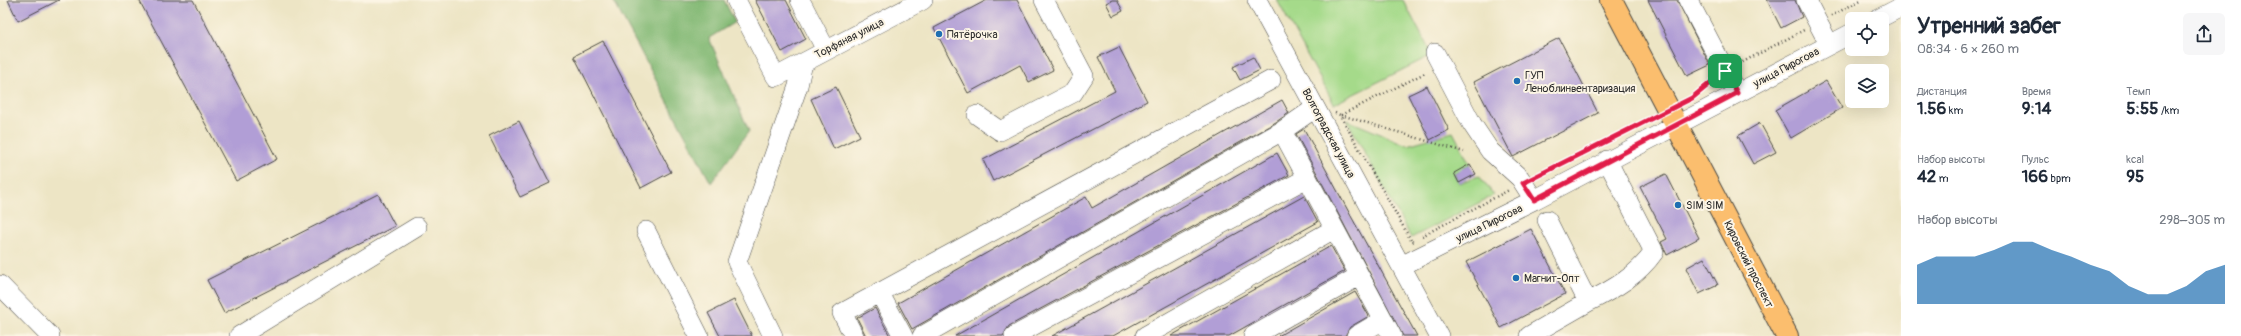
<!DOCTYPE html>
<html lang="ru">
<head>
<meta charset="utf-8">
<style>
	:root { --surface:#fff; --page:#f6f6f7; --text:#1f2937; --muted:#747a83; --accent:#1f6fb2 }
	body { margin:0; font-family:Pangolin,sans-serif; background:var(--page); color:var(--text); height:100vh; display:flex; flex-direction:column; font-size:15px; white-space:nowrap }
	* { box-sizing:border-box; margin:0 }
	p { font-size:13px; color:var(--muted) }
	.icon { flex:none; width:22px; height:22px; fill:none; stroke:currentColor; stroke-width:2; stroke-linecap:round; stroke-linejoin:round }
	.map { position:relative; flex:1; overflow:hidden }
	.panel { display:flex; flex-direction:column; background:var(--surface); width:340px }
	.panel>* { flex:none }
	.controls { position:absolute; left:1845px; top:12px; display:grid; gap:8px }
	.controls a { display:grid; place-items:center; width:44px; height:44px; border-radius:6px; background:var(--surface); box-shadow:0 4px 16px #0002; font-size:20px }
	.pin { position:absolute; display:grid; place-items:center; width:34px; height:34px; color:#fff; margin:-17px; border-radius:8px; box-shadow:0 2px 6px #0006 }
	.round { display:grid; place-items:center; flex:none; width:42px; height:42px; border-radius:6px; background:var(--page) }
	.head { display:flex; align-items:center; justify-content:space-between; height:68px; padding:0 16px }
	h1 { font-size:22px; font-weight:700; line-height:30px }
	.metrics { display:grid; grid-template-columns:repeat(3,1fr); gap:6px; height:68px; padding:4px 16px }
	.metrics div { display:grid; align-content:center }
	.metrics b { font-size:17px; font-weight:700 }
	.metrics small { font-size:11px; font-weight:400 }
	.metrics p { font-size:11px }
	.chart { height:112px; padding:8px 16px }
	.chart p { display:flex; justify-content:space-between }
	.chart svg { width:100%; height:72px; margin-top:4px; fill:var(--accent); opacity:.7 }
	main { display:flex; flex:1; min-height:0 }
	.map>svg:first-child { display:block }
	.green { fill:#a5da8a; stroke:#68825a }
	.forest { fill:#84ba76; stroke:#587250 }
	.building { fill:#b19ed6 }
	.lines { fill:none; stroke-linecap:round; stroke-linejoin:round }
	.minor-casing { stroke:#484742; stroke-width:20 }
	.major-casing { stroke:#484742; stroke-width:24 }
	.path { stroke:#484742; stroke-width:2.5; stroke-dasharray:1 3; stroke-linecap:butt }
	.minor { stroke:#fff; stroke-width:19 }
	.major { stroke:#fbbe6e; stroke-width:22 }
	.route-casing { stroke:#fff; stroke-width:8 }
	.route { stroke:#e11d48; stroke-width:5 }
	.poi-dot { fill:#1f6fb2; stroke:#fcf5e5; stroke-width:1.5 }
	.labels { text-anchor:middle; stroke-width:4; stroke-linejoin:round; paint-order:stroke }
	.poi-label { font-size:11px; fill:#2b2b2b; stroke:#fcf5e5; text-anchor:start }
	.street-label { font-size:11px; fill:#2b2b2b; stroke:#fcf5e5 }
</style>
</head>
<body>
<main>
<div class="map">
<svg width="1901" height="336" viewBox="0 0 1901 336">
	<rect width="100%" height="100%" fill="#fcf5e5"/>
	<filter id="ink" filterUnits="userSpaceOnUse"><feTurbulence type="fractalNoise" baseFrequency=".025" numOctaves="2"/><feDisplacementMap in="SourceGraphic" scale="8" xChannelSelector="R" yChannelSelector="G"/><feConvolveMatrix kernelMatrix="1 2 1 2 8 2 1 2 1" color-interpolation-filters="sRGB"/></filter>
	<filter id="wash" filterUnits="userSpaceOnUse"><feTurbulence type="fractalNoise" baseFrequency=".012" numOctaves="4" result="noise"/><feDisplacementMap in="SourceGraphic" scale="16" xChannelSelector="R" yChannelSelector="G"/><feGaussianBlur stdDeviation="0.9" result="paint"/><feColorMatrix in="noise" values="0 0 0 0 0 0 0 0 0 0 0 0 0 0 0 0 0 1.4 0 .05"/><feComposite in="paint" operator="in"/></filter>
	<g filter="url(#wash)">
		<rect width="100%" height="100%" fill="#ede5c5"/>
		<!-- green -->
		<path class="green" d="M1277,0H1403L1432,55L1334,104Z
			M1347,120L1407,145L1453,132L1470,164L1454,173L1459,183L1479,176L1494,195L1411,238Z"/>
		<!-- forest -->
		<path class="forest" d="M613,0H724L735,22L709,38L749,131L711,183Z"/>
		<g id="blocks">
			<!-- building -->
			<path class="building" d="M8,0H59L18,21Z
				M139,0H193L277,159L236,181Z
				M755,0H786L806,39L782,52Z
				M987,0H1017L1053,70L1029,82L1020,65L968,93L934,28Z
				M1112,0H1117L1123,11L1113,16L1106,3Z
				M1648,0H1677L1710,65L1687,76Z
				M1767,0H1795L1802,17L1781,28Z
				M1559,38L1598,113L1513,157L1474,82Z
				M603,41L671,172L641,188L574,56Z
				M1119,47L1147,101L993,181L983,160L1115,91L1098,57Z
				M1253,57L1260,70L1240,80L1233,67Z
				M1826,81L1842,108L1791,138L1775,110Z
				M1427,86L1449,130L1430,140L1408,95Z
				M836,87L860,136L834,149L811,99Z
				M1282,100L1289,113L1276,122L912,329L898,303L1086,197L1092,208Z
				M519,121L550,183L520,197L489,136Z
				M1760,123L1776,152L1753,164L1738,136Z
				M1304,129L1352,218L1417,336H1403L1296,134Z
				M1277,153L1289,175L1009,326L1003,336H955Z
				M1470,164L1476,174L1459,183L1454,173Z
				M1666,174L1699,238L1667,255L1661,242L1667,239L1640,187Z
				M378,194L395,226L224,313L207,280Z
				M1304,196L1318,222L1113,336H1052Z
				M1531,229L1565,294L1501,328L1466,262Z
				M1331,246L1345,271L1229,336H1171Z
				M1704,258L1718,285L1699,294L1686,268Z
				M1355,292L1369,316L1350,327L1345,336H1278Z
				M734,300L752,336H720L708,313Z
				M875,308L890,336H866L857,318Z"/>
		</g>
	</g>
	<g filter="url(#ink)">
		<use href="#blocks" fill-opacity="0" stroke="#484742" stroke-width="1"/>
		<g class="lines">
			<!-- minor casing -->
			<g class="minor-casing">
				<path id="minor" d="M736,0L776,77L923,0
					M800,0L826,50
					M1257,0L1439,336
					M1688,0L1737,93
					M1806,0L1829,44
					M1878,19L1901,7
					M1435,53L1472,124L1490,151L1520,178L1534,200
					M977,115L1000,131L1073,93L1084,76L1044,0
					M1282,131L1392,336
					M1547,220L1588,302C1614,289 1638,275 1654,252L1607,160
					M646,231L699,336
					M1401,266L1534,200L1852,33
					M0,285L50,336
					M879,292L903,336
					M239,336L417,227
					M773,336L737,262L798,86L803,63
					M854,336L842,313L1271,80
					M922,336L1282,131L1315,108
					M1014,336L1307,178
					M1145,336L1334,229
					M1253,336L1359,276
					M1356,336L1383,320
					M1529,336L1588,302"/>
			</g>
			<!-- major casing -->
			<g class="major-casing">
				<path id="major" d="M1611,0L1787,336"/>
			</g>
			<!-- path -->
			<path class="path" d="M1831,16L1861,0
				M1739,64L1804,30
				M1683,102L1692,97L1713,81
				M1335,113L1340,115L1412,242L1414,241
				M1341,115L1464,152
				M1341,115L1425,73
				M1537,176L1654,117
				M1422,236L1509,190"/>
			<!-- minor -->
			<use href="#minor" class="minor"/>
			<!-- major -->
			<use href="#major" class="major"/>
		</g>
	</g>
	<g class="lines" filter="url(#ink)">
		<!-- route casing -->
		<g class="route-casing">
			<path id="route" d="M1725,71L1737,93L1534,200L1523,183L1692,98Z"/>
		</g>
		<!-- route -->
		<use href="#route" class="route"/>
	</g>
	<!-- markers -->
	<g class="poi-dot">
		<circle cx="939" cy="34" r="4"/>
		<circle cx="1517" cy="81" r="4"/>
		<circle cx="1678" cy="205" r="4"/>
		<circle cx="1516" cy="278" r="4"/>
	</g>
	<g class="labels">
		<!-- poi labels -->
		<g class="poi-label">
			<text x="947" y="38">Пятёрочка</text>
			<text x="1525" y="79">ГУП<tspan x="1525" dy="13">Леноблинвентаризация</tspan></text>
			<text x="1686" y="209">SIM SIM</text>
			<text x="1524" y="282">Магнит-Опт</text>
		</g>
		<!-- street labels -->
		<g class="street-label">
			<text transform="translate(849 38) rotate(-27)" y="4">Торфяная улица</text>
			<text transform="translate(1786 67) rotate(-28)" y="4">улица Пирогова</text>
			<text transform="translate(1329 133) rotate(62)" y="4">Волгоградская улица</text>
			<text transform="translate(1489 223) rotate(-26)" y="4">улица Пирогова</text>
			<text transform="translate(1749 264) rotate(63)" y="4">Кировский проспект</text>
		</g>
	</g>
</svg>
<div class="controls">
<a><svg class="icon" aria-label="locate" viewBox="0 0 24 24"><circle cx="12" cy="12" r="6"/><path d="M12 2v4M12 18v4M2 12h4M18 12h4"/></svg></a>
<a><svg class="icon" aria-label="layers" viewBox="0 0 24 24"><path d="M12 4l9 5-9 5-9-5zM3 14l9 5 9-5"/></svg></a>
</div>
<div class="pin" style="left:1725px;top:71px;background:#1e9e55"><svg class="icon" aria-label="arrive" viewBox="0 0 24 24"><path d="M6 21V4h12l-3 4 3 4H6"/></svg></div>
</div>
<section class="panel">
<div class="head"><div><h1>Утренний забег</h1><p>08:34 · 6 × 260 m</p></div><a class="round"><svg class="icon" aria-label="share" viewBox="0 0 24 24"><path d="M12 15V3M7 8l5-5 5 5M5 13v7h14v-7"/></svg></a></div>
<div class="metrics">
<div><p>Дистанция</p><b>1.56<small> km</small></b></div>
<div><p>Время</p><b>9:14</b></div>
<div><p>Темп</p><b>5:55<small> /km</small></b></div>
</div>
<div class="metrics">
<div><p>Набор высоты</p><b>42<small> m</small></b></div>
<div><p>Пульс</p><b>166<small> bpm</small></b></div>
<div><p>kcal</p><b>95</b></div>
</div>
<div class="chart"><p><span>Набор высоты</span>298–305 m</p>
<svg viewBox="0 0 160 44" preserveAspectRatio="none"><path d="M0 44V20L10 15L20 15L30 15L40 11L50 6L60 6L70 11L80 15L90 20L100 24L110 33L120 38L130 38L140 33L150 24L160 20V44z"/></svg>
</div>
</section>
</main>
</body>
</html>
